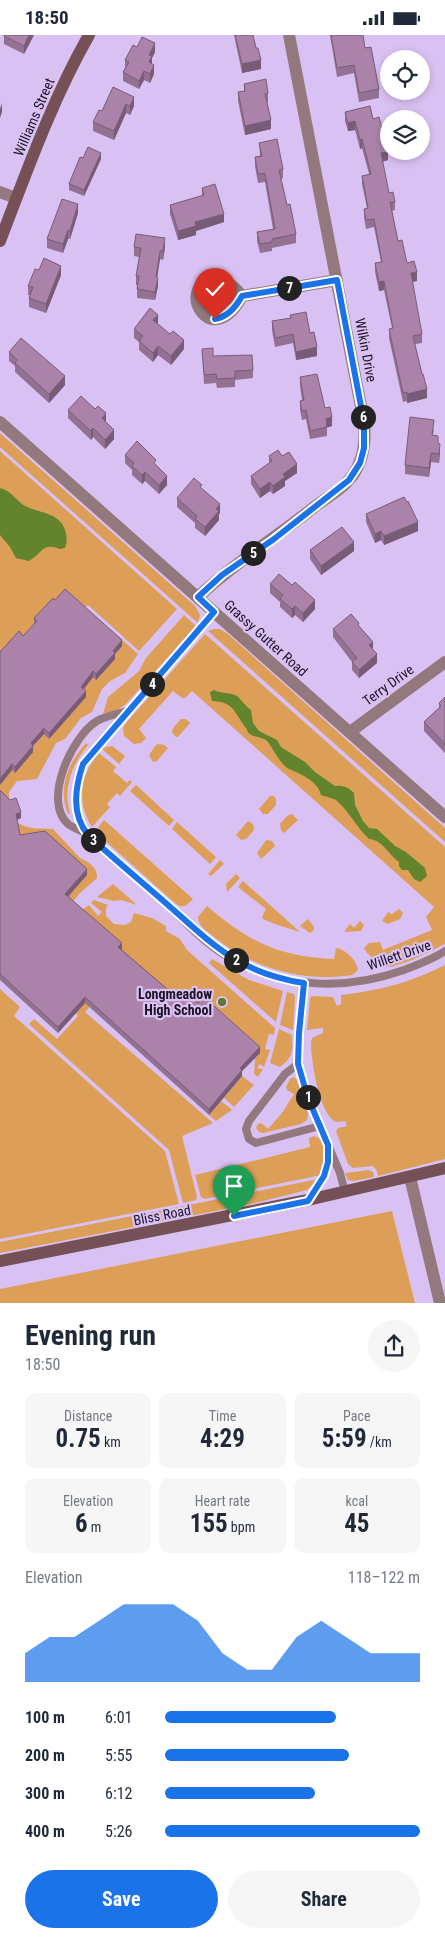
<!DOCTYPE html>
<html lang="en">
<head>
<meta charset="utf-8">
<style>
	:root { --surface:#fff; --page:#f6f6f7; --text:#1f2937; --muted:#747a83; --accent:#1a73e8 }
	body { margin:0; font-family:"Roboto Condensed",sans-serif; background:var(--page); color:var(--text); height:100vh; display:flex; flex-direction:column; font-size:19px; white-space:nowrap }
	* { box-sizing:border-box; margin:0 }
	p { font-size:16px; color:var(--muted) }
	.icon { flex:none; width:28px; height:28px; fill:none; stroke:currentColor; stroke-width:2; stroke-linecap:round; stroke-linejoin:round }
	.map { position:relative; height:1268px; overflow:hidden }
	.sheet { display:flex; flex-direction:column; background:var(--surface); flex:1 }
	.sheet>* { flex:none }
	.buttons { position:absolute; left:380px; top:15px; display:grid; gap:10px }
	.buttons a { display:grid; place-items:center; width:50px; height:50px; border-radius:50%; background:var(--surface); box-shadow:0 2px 8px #0003; font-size:25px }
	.pin { position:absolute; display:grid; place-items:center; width:42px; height:42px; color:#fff; margin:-51px -21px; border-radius:50% 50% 50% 0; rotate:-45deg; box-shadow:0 0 5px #0007 }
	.pin .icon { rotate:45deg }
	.km { position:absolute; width:25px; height:25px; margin:-12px; border-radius:50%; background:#222; color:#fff; font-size:14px; line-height:25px; text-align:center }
	.round { display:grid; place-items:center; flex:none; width:52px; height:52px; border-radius:26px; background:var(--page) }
	.overview { display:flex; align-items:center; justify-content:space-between; height:85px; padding:0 25px }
	h1 { font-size:28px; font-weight:700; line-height:38px }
	.stats { display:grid; grid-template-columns:repeat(3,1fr); gap:8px; height:85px; padding:5px 25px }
	.stats div { display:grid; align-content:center; border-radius:10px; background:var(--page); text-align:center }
	.stats b { font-size:25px; font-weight:700 }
	.stats small { font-size:14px; font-weight:400 }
	.stats p { font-size:14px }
	.chart { height:140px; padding:10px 25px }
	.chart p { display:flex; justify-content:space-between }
	.chart svg { width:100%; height:90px; margin-top:5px; fill:var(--accent); opacity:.7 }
	.primary-button { display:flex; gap:10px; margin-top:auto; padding:10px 25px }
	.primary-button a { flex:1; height:58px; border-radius:30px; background:var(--accent); color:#fff; font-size:20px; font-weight:700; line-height:58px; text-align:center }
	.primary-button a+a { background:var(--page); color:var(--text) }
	ul { padding:0 25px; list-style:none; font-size:16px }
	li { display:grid; grid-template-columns:80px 60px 1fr; align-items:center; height:38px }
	li i { height:12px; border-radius:6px; background:var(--accent) }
	.status { display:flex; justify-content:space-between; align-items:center; height:35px; padding:0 25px; background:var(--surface); direction:ltr }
	.status svg { height:14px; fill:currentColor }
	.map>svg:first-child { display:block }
	.green { fill:#dd9e57 }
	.water { fill:#62842c }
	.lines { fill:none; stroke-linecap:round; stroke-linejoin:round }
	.service { stroke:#93797d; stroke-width:8 }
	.minor { stroke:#93797d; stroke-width:12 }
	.secondary { stroke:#755157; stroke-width:12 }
	.wall { fill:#937192 }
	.shaded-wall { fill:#785c77 }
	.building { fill:#ab83aa; stroke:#785c77 }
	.route-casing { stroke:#fff; stroke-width:10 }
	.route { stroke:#1a73e8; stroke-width:6 }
	.poi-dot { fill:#5b782d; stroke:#dac1f3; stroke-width:2 }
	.labels { text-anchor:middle; stroke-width:4.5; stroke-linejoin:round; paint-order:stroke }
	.street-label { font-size:14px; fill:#1b1224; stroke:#dac1f3 }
	.poi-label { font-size:14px; font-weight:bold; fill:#1b1224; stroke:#dac1f3; text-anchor:end }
</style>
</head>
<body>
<div class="status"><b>18:50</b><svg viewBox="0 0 49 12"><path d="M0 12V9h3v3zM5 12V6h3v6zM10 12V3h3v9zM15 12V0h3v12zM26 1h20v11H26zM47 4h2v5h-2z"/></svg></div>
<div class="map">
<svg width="445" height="1268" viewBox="0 0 445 1268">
	<rect width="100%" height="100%" fill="#dac1f3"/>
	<!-- green -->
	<path class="green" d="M0,398L195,571L200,580L198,588L0,412Z
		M0,416L177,574L139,616L88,570L82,576L37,592L0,623Z
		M184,580L196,591L126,669L119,674L103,679L108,662L139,636L146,623Z
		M109,593L138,619L125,638L110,646L102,654L92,677L81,683L65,704L56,708L37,744L17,746L9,757V767L0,761V750L12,735L15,737L31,714L44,699L49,704L85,663L81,658L105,596Z
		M214,594H220L228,599L445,793V807L208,596Z
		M205,599L445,812V909L412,925L391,932L380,930L367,918L364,913L369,908L380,907L383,915L432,895L426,882L434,872L192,656L185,663H182L173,656L139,694L146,703L141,708L134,709L124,701L123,693L125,689Z
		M181,684H186L190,688L178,702H176L172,697L173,693Z
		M86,708L88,710C73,728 62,754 70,778L68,779C57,753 69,727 86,708Z
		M159,709L164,710L168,713L157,726L153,727L149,720L156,710Z
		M112,711L125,721L119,729L102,714L106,712Z
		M99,718L116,732L113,736L127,748L130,745L132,747L120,761L117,758L107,769L110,772L92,792C76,767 80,740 99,718Z
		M136,750L174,785L169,791L130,756Z
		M270,761H274L276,764V770L268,779H263L259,774Z
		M292,779L298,785L284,798L281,795L280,789L287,781Z
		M104,785L193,864C187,870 184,874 176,869L101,802L95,796Z
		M248,786L253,789L254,795L246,804L241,805L236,800Z
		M17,787C27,795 40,793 53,794L80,823C89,827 98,833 97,843L79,859L68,873L19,806Z
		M177,787L216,822L210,829L172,794Z
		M266,805L272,806L275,811L261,824L257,818Z
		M220,825L224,829L211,841L208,839Z
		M236,839L240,843L227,857L226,849Z
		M243,846L300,897L275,889L263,884L262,882L266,874L238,852Z
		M113,849L137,870L121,865L114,866L97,862Z
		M94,865L108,870L106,873V881L114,889L125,890L131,887L134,878L152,883L166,891V896L180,904L187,915L275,993L274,1000L269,999L265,1014L270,1015L264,1032L260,1029L257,1033L263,1034L258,1042L254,1039L255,1024L260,1018L180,971L118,918L82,875L89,870L98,881L102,877L91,868Z
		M207,871C248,906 278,922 334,924L336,913C345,914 357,925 358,935L352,940C303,948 252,933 214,902C207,896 198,891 198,882Z
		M399,874L403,878L400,884L388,889L382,886L388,877L392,879Z
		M308,884L314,892V895L310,898L300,891Z
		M360,886L364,890L361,896L344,897L350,889L354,893Z
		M212,924L249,945L283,956L276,987L209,928Z
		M445,930V1124L378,1141L377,1136L373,1131L353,1133L348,1129L336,1096L338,1093L347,1091L345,1086L336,1087C319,1080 311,1025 311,1008L312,1003L323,998V993L307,995L310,963L312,961L333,962L337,971L341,969V960C378,956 412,947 445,930Z
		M0,954L20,972L14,981L165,1116L179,1169L0,1204Z
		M287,957L294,959L295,963L293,995L280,990Z
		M87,962L93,968L85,977L213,1088L182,1101L197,1162L196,1165L183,1168L169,1115L29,989L34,984L57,1004L78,981L74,976Z
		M279,994L292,1000C293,1015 293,1023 280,1032L270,1028Z
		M242,1041L254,1050L234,1072L224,1063Z
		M294,1042L297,1045L308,1079L307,1085L301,1089L263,1098L259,1097L256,1093L258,1089L261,1088L268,1094L282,1078L294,1059L287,1055L286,1052L290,1044Z
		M221,1066L232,1075L216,1086L209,1080Z
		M314,1101C330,1106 323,1128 321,1140L205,1164L201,1162L195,1140L310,1112L309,1103Z
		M369,1135L373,1137L374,1142L354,1146L348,1145L345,1138Z
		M319,1144L307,1155L235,1173L233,1161Z
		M229,1162L231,1173L0,1218V1207Z
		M392,1176L415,1268H0V1254Z"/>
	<!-- water -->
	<path class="water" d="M0,453C12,456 15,465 25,471C41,479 61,477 66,498C67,503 67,508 65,513L60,514C42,507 43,518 29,526L16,523L10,512L0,500Z
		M214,655C221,659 230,657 237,661C241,664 245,671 251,675L253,688L259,696L277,705L281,712L305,727L315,737L335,751C343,750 348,752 354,758L355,770L363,786L369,793L377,794L395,811L406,817L425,833L427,841L420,847L414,844L408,835H402L399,831V827C388,819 383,805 369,804C356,792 350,777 336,765C333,763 326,762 321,760C318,746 301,739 289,734C281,730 273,714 268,707C264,702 255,703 250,699C247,697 248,696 246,693C234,678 235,667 212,666L210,657Z"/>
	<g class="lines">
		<!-- service -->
		<path class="service" d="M214,577L83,729C75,753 72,775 86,798C107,821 133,840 157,860C179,880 200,905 225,920C283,953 341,957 404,935C417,930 433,924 445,916
			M86,798C80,795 73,793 68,789C42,766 72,701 97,686C106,681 118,679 127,676
			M304,948L299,998L298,1029L308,1063L340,1138L345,1157
			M298,1029L285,1039L249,1086L246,1094L249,1104L256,1108L320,1091
			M308,1165C321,1145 328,1136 328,1111"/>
		<!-- minor -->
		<path class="minor" d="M0,157L16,163
			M242,261C212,318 175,253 212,245C225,243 235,252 242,261L337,245
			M0,387L445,782
			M198,562C233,529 275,503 313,473C324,464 340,456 349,445C363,429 366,407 364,387L289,0
			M350,697L445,627
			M410,1142L440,1268"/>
		<!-- secondary -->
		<path class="secondary" d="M0,206C27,136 52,65 89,0
			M0,1226L308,1165L445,1133"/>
	</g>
	<!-- wall -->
	<path class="wall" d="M4,0H34L24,19L4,9Z
		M234,0H253L261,34L242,38Z
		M330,0H363L365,13L379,54V63L359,67L354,38L337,42Z
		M137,12L155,17L152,23V29L154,39L150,48L144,45L139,54L123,46V37L125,33V25Z
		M244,49L268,58V67L267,68L271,94L245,100L238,66V57L244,56Z
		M113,52L134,71L130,80L126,78L114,105L93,96V87L102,76Z
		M345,77L373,84L388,125L382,127L389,158L395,167V175L392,176L398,206L407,228L417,246L412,247L422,299V308L415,309L427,363L407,368V366L403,367L389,303V294L392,293L384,255L379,256L375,237V228L381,227L374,192L366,194L364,182V174L367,173L362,149V141L369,139L362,113L360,114L355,95L348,96L345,86Z
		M259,108L283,134V143L281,144L287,170L296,199V208L272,213V216L260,218L257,206V197L273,194L265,147L258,148L255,131V122L260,121Z
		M83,123L101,124L84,161L69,155V149Z
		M202,153L224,187L196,196V200L178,205L170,179V170L202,161Z
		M78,178L70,204H68L63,218L47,213V204Z
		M134,212H165L163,225L160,224L157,242L158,251L155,265L137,263V250H136V241L139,222L134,221Z
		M39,235L61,240L46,278L29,272V263L30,260H28V251Z
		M290,280L310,298L317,321L296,325L293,308L275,312L272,295V286L290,283Z
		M158,289L184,314L171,330L158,320L153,327L139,315V307L134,303V294Z
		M202,314L213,321L253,335V343L235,345V352L217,353L216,348L204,349Z
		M9,317L65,350L49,368L15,337V331L9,326Z
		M300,342L325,373L332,391L327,392V401L310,404L306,384L302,385L300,375V366L302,365L300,351Z
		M95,374L106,387L114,404L105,414L93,402L91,405L68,383V375Z
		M434,394L433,400L438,408L440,417L439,428L431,427L429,442L405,439V430Z
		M125,420L156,430L167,450L159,459L145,446L142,449L132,440V435L125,428Z
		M269,421H282L297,438L285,446V451L273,459L270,456L260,463L251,449V441L269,428Z
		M202,454L220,478L219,479V485L205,501L195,493V488L177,472V463Z
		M366,479L418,496L384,510L381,505L375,508L366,487Z
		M310,515L354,516L321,540L310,524Z
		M270,549L315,574L303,587L295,580L292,583L280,572V567L270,558Z
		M34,583L122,611L115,619V624L96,645L93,642L83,654L86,662L49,704L44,699L33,711V717L15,738L12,735L0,750L34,589Z
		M359,591L373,615L377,628L359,643L352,635V627L333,602V594Z
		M445,662V718L424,696V687L439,673V668Z
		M0,755L21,783L17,785L20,800L87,840L68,861L122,914V915L180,965L198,968L260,1018L242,1036V1041L209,1080L85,968L58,998L0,945Z"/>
	<!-- shaded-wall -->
	<path class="shaded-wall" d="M29,0H34L24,19V11Z
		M155,8V17L152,23V30L149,36V20Z
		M261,25V34L242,38V29Z
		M154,30V39L150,48V39Z
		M144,36V45L139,54V46Z
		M134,62V71L130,80V71Z
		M2,68V77L0,83V74Z
		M126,69V78L114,105V96Z
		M271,85V94L245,100V91Z
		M355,86V95L348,96V88Z
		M362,104V113L360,114V105Z
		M388,117V125L381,127V118Z
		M101,118V124L84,161V155Z
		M78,169V178L70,204V196Z
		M224,179V187L196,196V200L178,205V196L195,187Z
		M68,195V204L63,218V209Z
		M165,203V212L163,225V216Z
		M160,216V224L156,251V242Z
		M61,231V240L46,278V269Z
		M417,237V246L411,247V238Z
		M158,243V251L155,265V257Z
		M384,246V255L379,256V247Z
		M158,280V289L153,294V285Z
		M184,305V314L171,330V321Z
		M158,311V320L153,327V318Z
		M317,312V321L296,325V317Z
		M65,341V350L49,368V359Z
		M427,354V363L407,368V359Z
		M106,378V387L102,383Z
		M332,382V391L326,393V384Z
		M93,393V402L91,405V396Z
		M114,395V404L105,414V405Z
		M440,409V417L439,428V419Z
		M431,418V427L429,442V433Z
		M297,429V438L285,446V451L273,459V451L283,439Z
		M145,437V446L142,449V440Z
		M167,441V450L159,459V450Z
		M270,447V456L260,463V454Z
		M220,469V478L219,479V485L205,501V492L216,474Z
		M418,487V496L384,510V501Z
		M381,496V505L375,508V499Z
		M354,507V516L321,540V531Z
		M315,565V574L303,587V578Z
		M295,571V580L292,583V574Z
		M122,605V611L115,619V624L96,645V639L113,616Z
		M373,607V616L369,610Z
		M377,619V628L359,643V635Z
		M93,636V642L81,658V652Z
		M86,656V662L49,704V698Z
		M44,693V699L33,711V717L15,738V732L31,708Z
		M12,729V735L0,750V744Z
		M21,777V783L16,785V779Z
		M87,834V840L65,865V859Z
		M122,908V914L118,918V912Z
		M85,962V968L58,998V992Z
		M260,1012V1018L242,1036V1041L209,1080V1074L240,1033Z"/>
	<!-- building -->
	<path class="building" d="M4,0H29L24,11L4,1Z
		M235,0H253L256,13H258L261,25L242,29Z
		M331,0H363L365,13L371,12L379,54L359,58L354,30L337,33Z
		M142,2L155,8L149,20L152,21L149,27L154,30L150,39L144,36L139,46L123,37L129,27L125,25L133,10L137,12Z
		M266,44L268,58L265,59L271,85L245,91L238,57L245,56L244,49Z
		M113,52L134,62L130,71L126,69L114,96L93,87L99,75L102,76Z
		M370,71L373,84L379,82L388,117L381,118L389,158L393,157L395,167H390L398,206L402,205L407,228L414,226L417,237L411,238L422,299L413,301L422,339H423L427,354L407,359V357L403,358L389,294L393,293L384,246L379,247L375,228L382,227L374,184L366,185L364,174L368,173L362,141L371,139L362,104L360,105L355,86L348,88L345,77Z
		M277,104L283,134L279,135L287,170L290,169L296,199L272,204V207L260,209L257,197L275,194L265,138L258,139L255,122L262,121L259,108Z
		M88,112L101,118L84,155L69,149L80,122L83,123Z
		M215,149L224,179L195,187L196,191L178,196L170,170L204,160L202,153Z
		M62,164L78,169L70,196L68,195L63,209L47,204Z
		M136,199L165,203L163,216H160L156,242L158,243L155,257L137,254L139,241H136L141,213L134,212Z
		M44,223L61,231L46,269L29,263L33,252L28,251L35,234L39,235Z
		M150,273L158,280L153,285L170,299L173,296L184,305L171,321L158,311L153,318L139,306L143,301L134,294Z
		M306,277L310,298L314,297L317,312L296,317L293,299L275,303L272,286L291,283L290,280Z
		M21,303L65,341L49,359L15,328L17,325L9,317Z
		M213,313V321L252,320L253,335L235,336V343L217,344L216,339L204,340L202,314Z
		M317,339L325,373L330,372L332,382L326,384L327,392L310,396L306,375L302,376L300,366L304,365L300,342Z
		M81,361L95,374L98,371L106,378L102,383L114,395L105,405L93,393L91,396L68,375Z
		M410,382L434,385L432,400L438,401V408L440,409L439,419L431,418L429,433L405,430Z
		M137,406L156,425L154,428L167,441L159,450L145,437L142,440L132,431L134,428L125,420Z
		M278,415L282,421L289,417L297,429L283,439L285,442L273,451L270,447L260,454L251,441L272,426L269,421Z
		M194,443L202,450L200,452L220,469L216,474L219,476L205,492L195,484L197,481L177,463Z
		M404,462L407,467L408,466L418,487L384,501L381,496L375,499L366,479Z
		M342,492L354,507L321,531L310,515Z
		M279,539L292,550L295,547L315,565L303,578L295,571L292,574L280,564L283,560L270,549Z
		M65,554L122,605L113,616L115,618L96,639L93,636L81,652L86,656L49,698L44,693L31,708L33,711L15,732L12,729L0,744V617L19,596L23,601L37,586L34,583L53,563L55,565Z
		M351,579L359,588L358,590L373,607L369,610L377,619L359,635L352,627L357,623L333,594Z
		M445,662V709L424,687L441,671L439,668Z
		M0,755L10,765L16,763L21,777L16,779L20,800L45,796L87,834L65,859L122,908L118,912L180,965L186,958L198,968L204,962L260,1012L240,1033L242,1035L209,1074L85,962L58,992L0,939Z"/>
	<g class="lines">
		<!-- route casing -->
		<g class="route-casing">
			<path id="route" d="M215,284C228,282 236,272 242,261L337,245L364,387V413L360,428L349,445L274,504L222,540L198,562L214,577L83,729C75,753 71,779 88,800C114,824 142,847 168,870C214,911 240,938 304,948L299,998L298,1029L308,1063L328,1110V1127L324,1141L308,1166L234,1181"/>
		</g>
		<!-- route -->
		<use href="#route" class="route"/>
	</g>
	<!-- markers -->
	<circle class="poi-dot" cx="222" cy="967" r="5"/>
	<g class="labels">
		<!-- street labels -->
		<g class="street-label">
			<text transform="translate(34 82) rotate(-67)" y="5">Williams Street</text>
			<text transform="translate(366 315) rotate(79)" y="5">Wilkin Drive</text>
			<text transform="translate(266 603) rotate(42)" y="5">Grassy Gutter Road</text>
			<text transform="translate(388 650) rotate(-36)" y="5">Terry Drive</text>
			<text transform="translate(399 920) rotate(-19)" y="5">Willett Drive</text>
			<text transform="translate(162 1180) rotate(-11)" y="5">Bliss Road</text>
		</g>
		<!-- poi labels -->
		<g class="poi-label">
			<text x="212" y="964">Longmeadow<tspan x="212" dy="16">High School</tspan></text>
		</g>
	</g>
</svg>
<div class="buttons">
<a><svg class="icon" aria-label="locate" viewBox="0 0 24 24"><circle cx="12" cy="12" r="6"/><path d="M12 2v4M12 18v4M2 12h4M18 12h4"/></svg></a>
<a><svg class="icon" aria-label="layers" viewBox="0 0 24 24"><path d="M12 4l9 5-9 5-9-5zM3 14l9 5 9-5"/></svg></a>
</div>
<div class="pin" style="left:234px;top:1181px;background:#1e9e55"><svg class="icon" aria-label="arrive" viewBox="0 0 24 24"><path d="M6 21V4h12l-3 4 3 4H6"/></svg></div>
<div class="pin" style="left:215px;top:284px;background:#d93025"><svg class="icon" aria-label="check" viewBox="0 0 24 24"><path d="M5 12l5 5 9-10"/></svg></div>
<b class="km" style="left:308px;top:1062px">1</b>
<b class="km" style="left:236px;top:925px">2</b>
<b class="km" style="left:93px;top:805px">3</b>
<b class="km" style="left:152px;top:649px">4</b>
<b class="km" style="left:253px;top:518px">5</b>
<b class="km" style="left:363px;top:382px">6</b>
<b class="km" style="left:289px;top:253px">7</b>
</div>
<section class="sheet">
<div class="overview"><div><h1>Evening run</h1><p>18:50</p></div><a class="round"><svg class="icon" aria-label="share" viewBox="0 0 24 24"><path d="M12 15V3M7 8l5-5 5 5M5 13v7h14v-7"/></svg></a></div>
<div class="stats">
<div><p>Distance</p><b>0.75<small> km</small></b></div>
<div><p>Time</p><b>4:29</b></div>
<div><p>Pace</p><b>5:59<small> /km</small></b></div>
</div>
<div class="stats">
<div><p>Elevation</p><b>6<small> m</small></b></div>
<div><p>Heart rate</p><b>155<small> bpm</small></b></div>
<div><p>kcal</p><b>45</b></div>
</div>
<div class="chart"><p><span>Elevation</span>118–122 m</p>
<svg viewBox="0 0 160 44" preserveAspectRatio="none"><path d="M0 44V30L10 22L20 22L30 14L40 6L50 6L60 6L70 14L80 30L90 38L100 38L110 22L120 14L130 22L140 30L150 30L160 30V44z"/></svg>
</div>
<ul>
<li><b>100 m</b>6:01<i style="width:67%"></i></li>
<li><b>200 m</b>5:55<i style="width:72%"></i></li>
<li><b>300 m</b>6:12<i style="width:59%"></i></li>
<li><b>400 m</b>5:26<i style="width:100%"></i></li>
</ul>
<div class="primary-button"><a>Save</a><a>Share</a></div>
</section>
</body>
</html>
